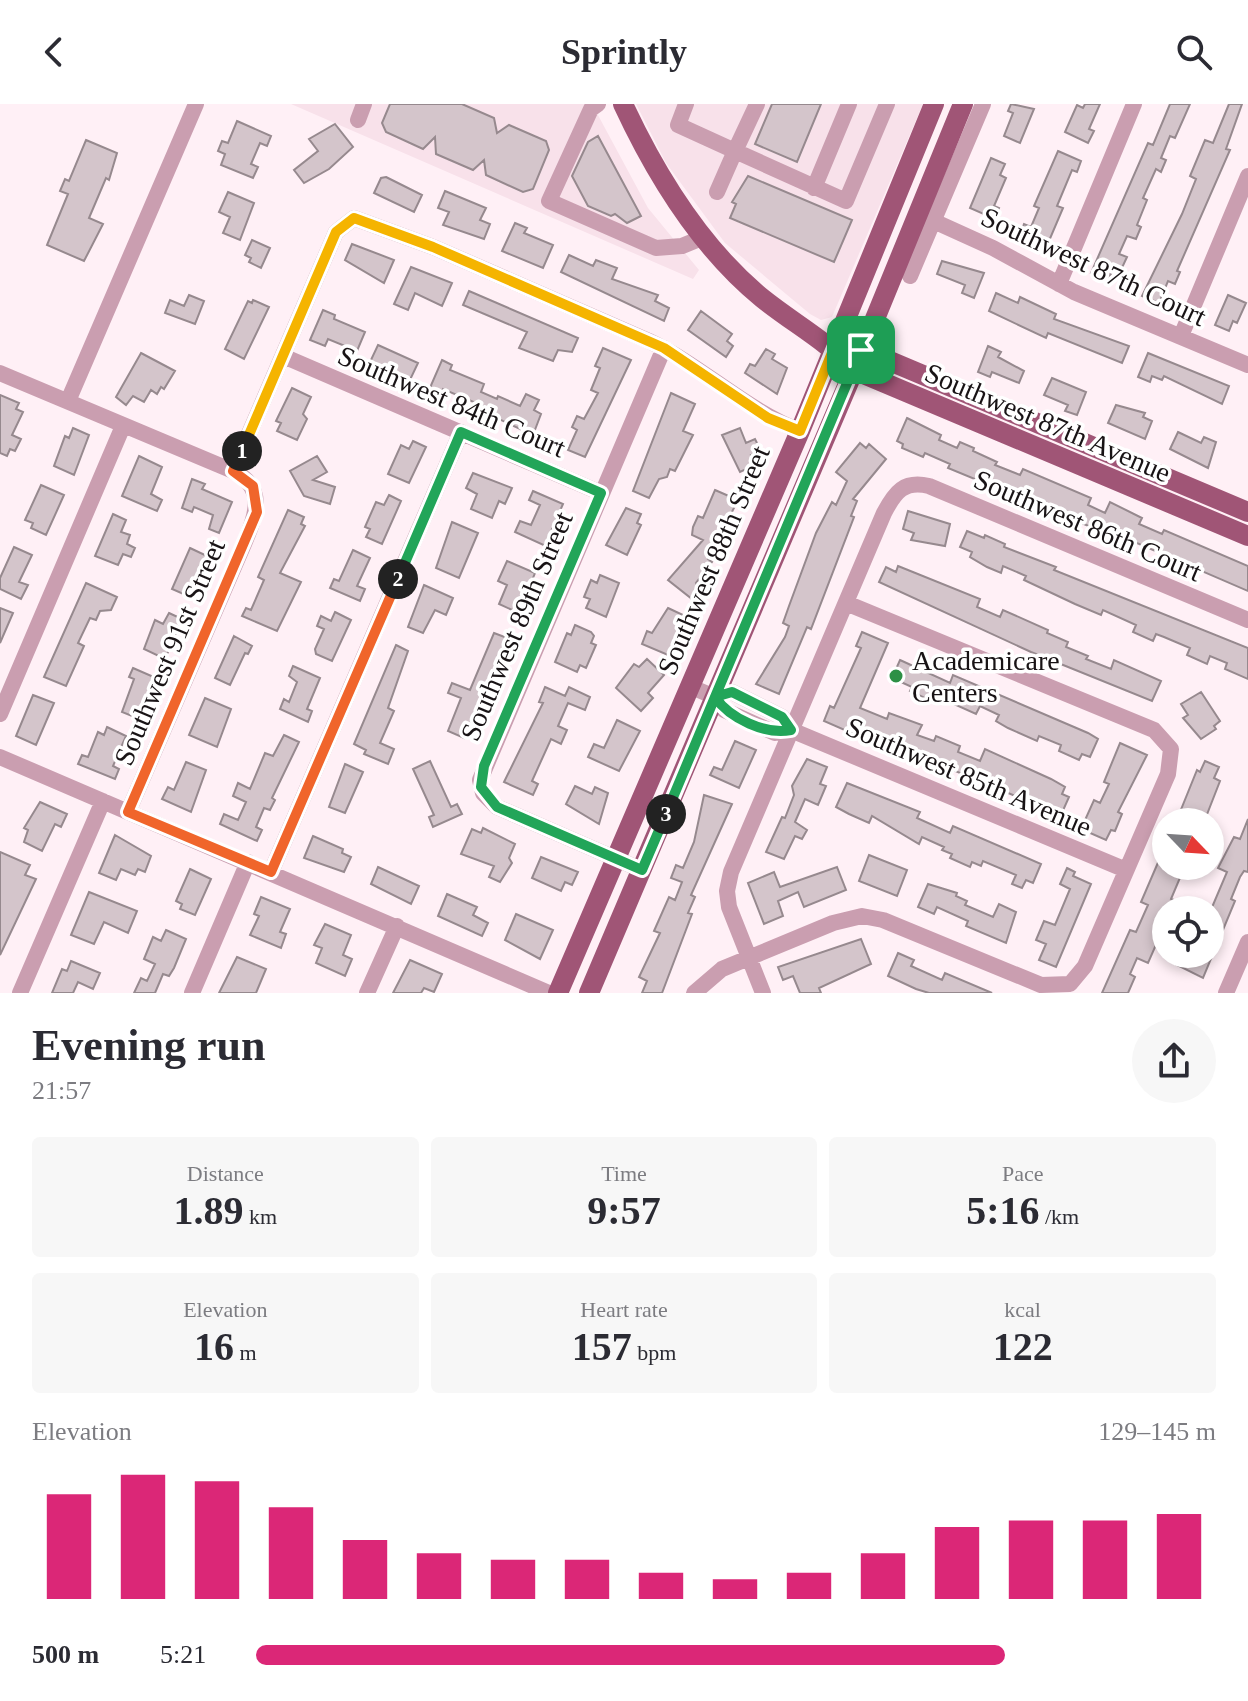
<!DOCTYPE html>
<html lang="en">
<head>
<meta charset="utf-8">
<style>
	:root { --surface:#fff; --page:#f7f7f7; --text:#2b2b33; --muted:#7c7c81; --accent:#db2777 }
	body { margin:0; font-family:Georgia,serif; background:var(--page); color:var(--text); height:100vh; display:flex; flex-direction:column; font-size:30px; white-space:nowrap }
	* { box-sizing:border-box; margin:0 }
	p { font-size:26px; color:var(--muted) }
	.icon { flex:none; width:44px; height:44px; fill:none; stroke:currentColor; stroke-width:2; stroke-linecap:round; stroke-linejoin:round }
	.map { position:relative; height:889px; overflow:hidden }
	.sheet { display:flex; flex-direction:column; background:var(--surface); flex:1 }
	.sheet>* { flex:none }
	.needle { width:52px; rotate:115deg }
	.tools { position:absolute; left:1152px; top:704px; display:grid; gap:16px }
	.tools a { display:grid; place-items:center; width:72px; height:72px; border-radius:50%; background:var(--surface); box-shadow:0 4px 12px #0003; font-size:40px }
	.pin { position:absolute; display:grid; place-items:center; width:68px; height:68px; color:#fff; margin:-34px; border-radius:16px; box-shadow:0 4px 12px #0006 }
	.km { position:absolute; width:40px; height:40px; margin:-20px; border-radius:50%; background:#222; color:#fff; font-size:22px; line-height:40px; text-align:center }
	.round { display:grid; place-items:center; flex:none; width:84px; height:84px; border-radius:42px; background:var(--page) }
	.head { display:flex; align-items:center; justify-content:space-between; height:136px; padding:0 32px }
	h1 { font-size:44px; font-weight:700; line-height:60px }
	.figures { display:grid; grid-template-columns:repeat(3,1fr); gap:12px; height:136px; padding:8px 32px }
	.figures div { display:grid; align-content:center; border-radius:8px; background:var(--page); text-align:center }
	.figures b { font-size:40px; font-weight:700 }
	.figures small { font-size:22px; font-weight:400 }
	.figures p { font-size:22px }
	.chart { height:224px; padding:16px 32px }
	.chart p { display:flex; justify-content:space-between }
	.chart svg { width:100%; height:144px; margin-top:8px; stroke:var(--accent); stroke-width:6 }
	ul { padding:0 32px; list-style:none; font-size:26px }
	li { display:grid; grid-template-columns:128px 96px 1fr; align-items:center; height:60px }
	li i { height:20px; border-radius:10px; background:var(--accent) }
	header { display:flex; justify-content:space-between; align-items:center; height:104px; padding:0 32px; background:var(--surface); font-size:36px; font-weight:700 }
	.map>svg:first-child { display:block }
	.built { fill:#f8e1ea }
	.building { fill:#d4c5cb; stroke:#96898e; stroke-width:2 }
	.lines { fill:none; stroke-linecap:round; stroke-linejoin:round }
	.minor { stroke:#ca9eb0; stroke-width:16 }
	.major { stroke:#a05576; stroke-width:20 }
	.split-1-casing { stroke:#fff; stroke-width:16 }
	.split-2-casing { stroke:#fff; stroke-width:16 }
	.split-3-casing { stroke:#fff; stroke-width:16 }
	.split-4-casing { stroke:#fff; stroke-width:16 }
	.split-1 { stroke:#f5b400; stroke-width:10 }
	.split-2 { stroke:#f0652b; stroke-width:10 }
	.split-3 { stroke:#22a559; stroke-width:10 }
	.split-4 { stroke:#22a559; stroke-width:10 }
	.poi-dot { fill:#2d9045; stroke:#fff; stroke-width:3 }
	.labels { text-anchor:middle; stroke-width:7; stroke-linejoin:round; paint-order:stroke }
	.street-label { font-size:28px; fill:#181315; stroke:#fff }
	.poi-label { font-size:28px; fill:#181315; stroke:#fff; text-anchor:start }
</style>
</head>
<body>
<header><svg class="icon" aria-label="back" viewBox="0 0 24 24"><path d="M15 5l-7 7 7 7"/></svg>Sprintly<svg class="icon" aria-label="search" viewBox="0 0 24 24"><circle cx="10" cy="10" r="6"/><path d="M15 15l6 6"/></svg></header>
<div class="map">
<svg width="1248" height="889" viewBox="0 0 1248 889">
	<rect width="100%" height="100%" fill="#fff0f6"/>
	<!-- built -->
	<path class="built" d="M291,0H592L648,104L699,166L693,175Z
		M636,0H923L832,213L821,216L810,210L725,139L666,59Z"/>
	<!-- building -->
	<path class="building" d="M390,0H462L494,14L497,29L509,21L546,37L549,46L533,85L523,88L486,71L484,56L473,66L436,50L435,33L423,45L386,28L382,19Z
		M772,0H821L797,58L755,40Z
		M1011,0L1034,5L1020,39L1004,32L1013,9L1008,7Z
		M1085,0H1100L1089,25L1094,27L1088,39L1065,28L1077,1L1083,4Z
		M1170,0H1190L1175,34L1170,32L1161,54L1166,56L1161,68L1156,65L1143,94L1147,96L1137,121L1141,123L1136,135L1127,132L1119,150L1127,153L1120,168L1113,165L1108,177L1091,169L1148,39L1153,41Z
		M1229,0H1242L1226,45L1230,46L1177,167L1180,168L1175,180L1168,177L1159,199L1142,192L1182,110L1196,75L1190,72L1205,36L1213,39Z
		M237,17L271,32L267,42L260,39L251,60L258,63L253,74L221,61L225,50L218,47L222,37L228,39Z
		M335,20L353,43L329,65L304,79L294,66L318,47L309,35Z
		M598,32L641,112L627,119L615,110L611,112L588,102L572,72L588,38Z
		M86,36L117,49L109,76L106,74L89,114L103,120L84,157L47,141L68,90L60,87L65,75L69,77Z
		M1058,47L1081,57L1077,68L1072,66L1057,102L1063,104L1046,144L1019,133L1024,120L1031,123L1039,104L1034,102Z
		M991,54L1005,60L1000,71L1006,74L994,102L999,104L995,115L970,104Z
		M748,72L852,116L834,158L730,114L736,100L732,98Z
		M386,73L422,91L414,108L374,89L381,74Z
		M445,87L486,104L480,116L490,120L484,135L443,121L449,108L438,104Z
		M228,88L254,99L240,136L223,129L230,113L219,108Z
		M515,119L527,124L524,129L553,141L543,164L502,147Z
		M252,136L270,144L261,164L249,158L251,154L245,151Z
		M352,140L394,156L384,179L345,156Z
		M569,151L593,162L596,156L617,164L612,175L658,191L655,197L669,204L664,217L561,168Z
		M942,157L984,169L974,194L962,189L965,181L937,170Z
		M411,163L452,179L442,202L415,189L408,206L394,200Z
		M469,187L578,234L572,248L558,246L553,257L519,244L527,228L463,201Z
		M996,189L1018,199L1020,193L1056,210L1054,215L1129,242L1122,259L1048,229L1046,234L989,207Z
		M189,191L204,197L195,220L165,209L170,196L184,202Z
		M1228,191L1246,199L1237,219L1233,217L1229,227L1215,221Z
		M253,196L269,203L244,255L225,245L248,197L252,199Z
		M323,206L335,211L334,215L365,228L357,247L328,235L325,242L310,236Z
		M701,207L732,230L727,237L733,242L726,253L688,226Z
		M378,241L418,259L409,278L370,258Z
		M988,242L1001,248L998,253L1024,267L1019,279L992,268L990,273L978,268Z
		M603,244L631,256L585,353L568,346L577,326L572,323L577,312L584,315L598,289L591,286L600,264L595,262Z
		M766,245L775,250L772,255L787,264L777,290L745,269L750,260L755,262Z
		M141,249L175,267L164,285L161,283L157,290L151,286L144,298L133,292L126,301L116,293Z
		M1148,249L1229,282L1222,300L1164,272L1162,276L1152,272L1150,278L1138,273Z
		M442,256L452,261L450,266L484,280L481,288L497,295L498,292L520,302L526,290L539,296L534,306L541,310L533,331L486,309L488,304L443,285L441,291L429,286Z
		M1052,274L1086,288L1077,311L1065,307L1068,301L1044,291Z
		M292,284L311,293L303,310L307,315L297,336L277,327L281,319L276,317Z
		M671,289L695,300L683,327L693,331L675,367L670,365L667,373L659,375L649,394L633,387Z
		M0,291L19,299L16,305L23,308L12,331L21,335L15,347L10,345L7,352L0,349Z
		M1116,301L1145,309L1143,313L1152,317L1145,335L1108,319Z
		M907,314L941,331L939,336L957,344L960,338L974,344L973,347L997,358L995,361L1020,371L1023,365L1091,394L1088,401L1105,409L1110,398L1142,414L1139,420L1162,430L1164,426L1248,462V487L1093,420L1091,423L948,364L950,360L925,349L923,353L902,344L903,340L897,337Z
		M73,324L89,331L74,371L54,362L65,332L69,334Z
		M740,324L746,339L755,335L761,347L751,351L755,361L740,368L722,331Z
		M1178,328L1201,339L1204,333L1216,338L1208,364L1170,345Z
		M413,337L426,343L409,379L388,370L401,341L409,345Z
		M860,339L866,344L869,340L886,355L853,395L857,397L851,412L854,413L811,525L807,523L779,590L756,580L785,533L789,522L783,519L789,502L816,429L832,398L836,401L847,377L836,368Z
		M139,352L162,363L151,390L162,396L157,407L122,392Z
		M317,352L327,368L313,376L335,383L330,400L304,392L290,367Z
		M473,369L512,384L505,400L499,397L492,414L471,405L477,390L466,384Z
		M192,375L205,380L202,385L232,398L219,429L209,425L213,411L194,403L192,408L182,404Z
		M41,381L64,391L46,431L31,424L33,419L25,416Z
		M715,386L738,396L708,455L712,458L696,479L699,486L692,495L668,476L703,436L692,431L693,423L698,412L703,414Z
		M533,387L563,400L552,425L558,427L550,444L515,428L520,417L531,421L540,401L529,396Z
		M389,391L401,397L382,440L366,433L370,425L365,423L376,398L384,401Z
		M626,404L641,410L637,419L641,421L627,451L606,441Z
		M288,406L304,413L301,420L305,422L280,469L301,478L277,527L242,512L246,504L251,506L264,476L258,473Z
		M908,407L950,420L945,442L911,436L914,429L903,425Z
		M113,410L126,416L121,428L130,431L127,440L135,444L131,453L123,450L118,461L95,452Z
		M452,418L478,429L459,474L436,464Z
		M967,427L984,434L985,431L1005,440L1004,443L1056,463L1054,466L1248,544V575L1225,565L1227,559L1210,552L1207,560L1187,551L1190,544L1164,533L1156,530L1153,537L1133,528L1136,521L1103,506L1101,511L1075,500L1024,476L1026,472L1003,462L1001,469L987,463L970,453L972,448L960,443Z
		M14,443L32,451L19,478L28,481L21,495L0,485V474Z
		M190,444L207,452L188,492L172,485Z
		M353,446L370,454L357,482L365,485L360,497L330,484L334,475L339,477Z
		M507,457L535,469L531,479L534,480L521,510L499,500L507,481L498,477Z
		M898,462L980,495L977,503L1000,513L1003,506L1048,526L1047,529L1068,538L1066,543L1088,552L1086,555L1111,565L1114,556L1161,577L1152,597L1031,548L879,478L886,463L896,468Z
		M600,471L619,479L606,513L586,504L590,495L584,493L591,476L597,479Z
		M86,479L117,493L111,506L100,507L96,516L90,514L78,539L84,542L66,582L44,573Z
		M424,481L453,494L446,511L435,506L423,529L408,523Z
		M0,504L13,509L0,539Z
		M668,504L683,511L679,521L683,523L668,551L642,540L647,527L652,529Z
		M335,508L351,516L332,557L316,550L315,545L324,525L317,522L321,512L331,517Z
		M169,509L182,515L165,555L144,545L155,516L163,520Z
		M575,521L591,528L594,532L591,539L596,541L586,564L580,561L577,568L555,558L567,529L571,531Z
		M862,528L888,539L860,604L887,615L889,609L922,621L917,631L934,637L936,632L960,642L958,648L980,657L985,645L1051,675L1065,683L1062,690L1069,693L1061,711L929,656L930,653L884,636L885,633L860,622L856,631L824,617L830,602L834,604L861,544L856,542Z
		M494,529L510,535L477,606L486,609L481,619L472,615L464,634L448,627L461,594L448,589L452,579L470,586Z
		M234,532L252,542L248,550L245,549L230,581L215,574Z
		M396,541L408,547L388,604L394,607L380,639L394,645L388,660L364,650L366,646L354,640Z
		M647,555L664,571L648,589L653,594L641,607L616,584L634,560L639,563Z
		M900,556L950,579L953,571L1088,629L1098,635L1090,653L1082,650L1079,656L1059,647L1061,641L1039,632L1037,637L1008,624L996,617L999,611L980,602L976,610L934,591L931,597L910,587L912,583L892,574Z
		M293,562L320,574L307,605L312,607L308,618L280,605L284,595L289,598L297,578L289,572Z
		M133,564L156,574L137,614L122,608L134,575L129,573Z
		M545,583L565,592L569,583L590,593L585,606L568,599L558,622L567,626L561,640L551,635L532,677L538,680L533,691L504,678L543,599L539,598Z
		M1201,588L1220,617L1214,622L1216,625L1201,635L1183,614L1188,611L1181,600Z
		M33,591L54,599L36,641L16,632Z
		M205,594L231,605L217,643L189,631Z
		M617,616L640,627L619,667L588,653L594,640L604,644Z
		M107,623L126,632L113,662L119,665L115,675L78,660L82,651L88,653L98,628L104,631Z
		M284,631L299,638L272,694L275,696L270,706L264,704L256,723L262,726L257,737L220,720L224,710L238,716L246,698L233,692L238,679L250,685L265,649L273,652Z
		M735,637L756,646L739,684L710,671L714,663L722,666Z
		M1120,639L1147,651L1118,708L1122,710L1115,727L1111,726L1106,736L1081,725L1094,696L1100,699L1109,680L1104,678Z
		M807,655L827,663L820,680L826,682L818,701L805,695L795,718L807,726L802,735L795,732L784,755L766,748L782,713L785,714L794,691L792,682Z
		M430,657L451,703L457,700L462,710L433,723L429,713L434,711L413,665Z
		M1205,657L1219,663L1214,674L1220,677L1204,718H1176L1197,666L1200,668Z
		M186,658L206,666L191,708L162,695L168,683L174,686Z
		M345,660L363,668L345,709L329,703Z
		M847,679L920,708L917,714L950,729L953,722L1041,760L1033,779L1026,776L1022,784L1012,780L1016,771L983,757L981,762L972,758L970,763L950,754L952,750L942,746L944,743L922,733L919,740L872,712L869,719L849,710L836,703Z
		M575,682L592,690L595,683L608,689L599,720L566,700Z
		M704,691L732,700L691,791L695,793L688,809L692,810L662,889H642L647,877L639,873L660,829L654,827L669,793L675,796L682,778L671,774L676,761L683,764L694,738Z
		M40,698L67,710L61,723L55,720L42,747L24,738L28,726L24,724Z
		M1248,715V768L1244,767L1240,773L1231,795L1235,797L1203,874L1173,859L1176,850L1191,855L1193,850H1210V808L1227,768L1218,764L1234,733L1240,735Z
		M483,724L515,740L509,754L512,759L500,778L489,773L494,762L461,750L472,725L481,729Z
		M115,731L151,752L145,768L138,765L135,771L121,765L116,776L99,769Z
		M313,732L343,745L342,749L351,753L344,768L304,754Z
		M1166,740V762H1179L1177,767L1182,769L1171,795L1174,796L1166,806V818L1148,859L1137,854L1130,870L1135,873L1128,889H1102L1130,826L1136,828L1148,801L1141,798Z
		M0,748L30,761L25,771L36,775L0,851Z
		M869,751L907,766L897,792L859,777Z
		M541,753L578,768L572,781L565,778L561,787L532,774Z
		M378,763L419,782L411,800L371,780Z
		M837,763L846,786L804,803L798,788L778,797L783,812L764,820L748,779L774,768L780,783Z
		M1067,764L1075,768L1073,772L1091,780L1056,863L1039,856L1046,840L1036,836L1044,817L1055,821L1070,785L1060,780Z
		M190,765L211,775L195,811L180,805L182,800L176,797Z
		M928,780L957,789L956,792L967,797L965,801L993,813L999,800L1016,808L1006,839L966,822L968,817L937,803L934,810L918,803Z
		M89,788L137,807L128,829L104,818L94,840L71,831Z
		M447,790L477,803L473,811L488,819L482,832L438,812Z
		M261,793L290,805L280,828L286,830L281,844L250,831L259,812L254,810Z
		M516,810L553,826L540,855L505,836Z
		M325,820L351,831L343,851L352,855L345,872L316,859L322,844L314,841Z
		M166,826L186,835L174,864L169,872L163,870L155,889H134L141,874L147,877L155,860L144,855L153,833L161,837Z
		M861,835L871,860L819,884L821,889H800L793,872L783,876L778,863Z
		M898,849L914,856L911,862L942,876L945,869L992,889H929L916,885L888,872Z
		M237,853L266,865L256,889H219Z
		M410,856L442,870L434,888L424,884L421,889H393Z
		M71,857L100,869L93,885L78,878L73,889H52L62,865L67,867Z"/>
	<g class="lines">
		<!-- minor -->
		<path class="minor" d="M598,0L591,5L549,97L656,144L682,142L704,133
			M686,0L678,21L735,47L757,0
			M358,16L364,0
			M814,84L849,0
			M717,88L735,47L846,97L887,0
			M918,110L993,144L1074,188L1248,261
			M910,172L983,0
			M1059,180L1134,0
			M1181,232L1248,72
			M283,252L601,389
			M0,269L233,367C267,384 256,411 244,440L128,708
			M68,297L196,0
			M233,367L336,128L354,114L433,143L649,237C702,262 744,305 800,327
			M689,582L715,593L724,606L775,629L791,626
			M715,593L732,588L782,613L791,626L1126,766
			M0,610L123,322
			M0,653L549,889
			M642,766L497,703L483,689L480,676L664,244
			M271,768L461,328
			M20,889L103,697
			M192,889L248,758
			M367,889L397,822
			M694,889L722,865L833,819L862,812L883,816L1041,881L1070,880L1085,862L1168,670L1171,645L1154,626L846,499
			M763,889L729,803L727,787L731,768L884,409C895,388 904,376 929,382L1248,516
			M1226,889L1248,838"/>
		<!-- major -->
		<path class="major" d="M623,0C656,71 701,144 762,194C793,219 827,237 854,266L1248,432
			M850,245L885,255L1248,408
			M558,889L800,327L934,0
			M589,889L854,266L963,0"/>
	</g>
	<g class="lines">
		<!-- split-1 casing -->
		<g class="split-1-casing">
			<path id="split-1" d="M242,347L336,128L354,114L433,143L664,244L768,314L800,327L834,244L861,246"/>
		</g>
		<!-- split-2 casing -->
		<g class="split-2-casing">
			<path id="split-2" d="M242,347L233,367L253,382L257,408L128,708L271,768L398,475"/>
		</g>
		<!-- split-3 casing -->
		<g class="split-3-casing">
			<path id="split-3" d="M398,475L461,328L601,389L484,662L481,683L497,703L642,766L666,710"/>
		</g>
		<!-- split-4 casing -->
		<g class="split-4-casing">
			<path id="split-4" d="M666,710L715,593C730,615 766,631 791,626L782,613L732,588L715,593L861,246"/>
		</g>
		<!-- split-1 -->
		<use href="#split-1" class="split-1"/>
		<!-- split-2 -->
		<use href="#split-2" class="split-2"/>
		<!-- split-3 -->
		<use href="#split-3" class="split-3"/>
		<!-- split-4 -->
		<use href="#split-4" class="split-4"/>
	</g>
	<!-- markers -->
	<circle class="poi-dot" cx="896" cy="572" r="8"/>
	<g class="labels">
		<!-- street labels -->
		<g class="street-label">
			<text transform="translate(1094 162) rotate(25)" y="10">Southwest 87th Court</text>
			<text transform="translate(452 297) rotate(23)" y="10">Southwest 84th Court</text>
			<text transform="translate(1048 318) rotate(23)" y="10">Southwest 87th Avenue</text>
			<text transform="translate(1088 421) rotate(23)" y="10">Southwest 86th Court</text>
			<text transform="translate(713 456) rotate(-67)" y="10">Southwest 88th Street</text>
			<text transform="translate(516 522) rotate(-67)" y="10">Southwest 89th Street</text>
			<text transform="translate(169 548) rotate(-67)" y="10">Southwest 91st Street</text>
			<text transform="translate(969 672) rotate(23)" y="10">Southwest 85th Avenue</text>
		</g>
		<!-- poi labels -->
		<g class="poi-label">
			<text x="912" y="566">Academicare<tspan x="912" dy="32">Centers</tspan></text>
		</g>
	</g>
</svg>
<div class="tools">
<a><svg class="needle" viewBox="-14 -14 28 28"><path d="M0-13l5 13h-10z" fill="#e53935"/><path d="M0 13l5-13h-10z" fill="#7c7c81"/></svg></a>
<a><svg class="icon" aria-label="locate" viewBox="0 0 24 24"><circle cx="12" cy="12" r="6"/><path d="M12 2v4M12 18v4M2 12h4M18 12h4"/></svg></a>
</div>
<div class="pin" style="left:861px;top:246px;background:#1e9e55"><svg class="icon" aria-label="arrive" viewBox="0 0 24 24"><path d="M6 21V4h12l-3 4 3 4H6"/></svg></div>
<b class="km" style="left:242px;top:347px">1</b>
<b class="km" style="left:398px;top:475px">2</b>
<b class="km" style="left:666px;top:710px">3</b>
</div>
<section class="sheet">
<div class="head"><div><h1>Evening run</h1><p>21:57</p></div><a class="round"><svg class="icon" aria-label="share" viewBox="0 0 24 24"><path d="M12 15V3M7 8l5-5 5 5M5 13v7h14v-7"/></svg></a></div>
<div class="figures">
<div><p>Distance</p><b>1.89<small> km</small></b></div>
<div><p>Time</p><b>9:57</b></div>
<div><p>Pace</p><b>5:16<small> /km</small></b></div>
</div>
<div class="figures">
<div><p>Elevation</p><b>16<small> m</small></b></div>
<div><p>Heart rate</p><b>157<small> bpm</small></b></div>
<div><p>kcal</p><b>122</b></div>
</div>
<div class="chart"><p><span>Elevation</span>129–145 m</p>
<svg viewBox="0 0 160 44" preserveAspectRatio="none"><path d="M5 44V12M15 44V6M25 44V8M35 44V16M45 44V26M55 44V30M65 44V32M75 44V32M85 44V36M95 44V38M105 44V36M115 44V30M125 44V22M135 44V20M145 44V20M155 44V18"/></svg>
</div>
<ul>
<li><b>500 m</b>5:21<i style="width:78%"></i></li>
</ul>
</section>
</body>
</html>
